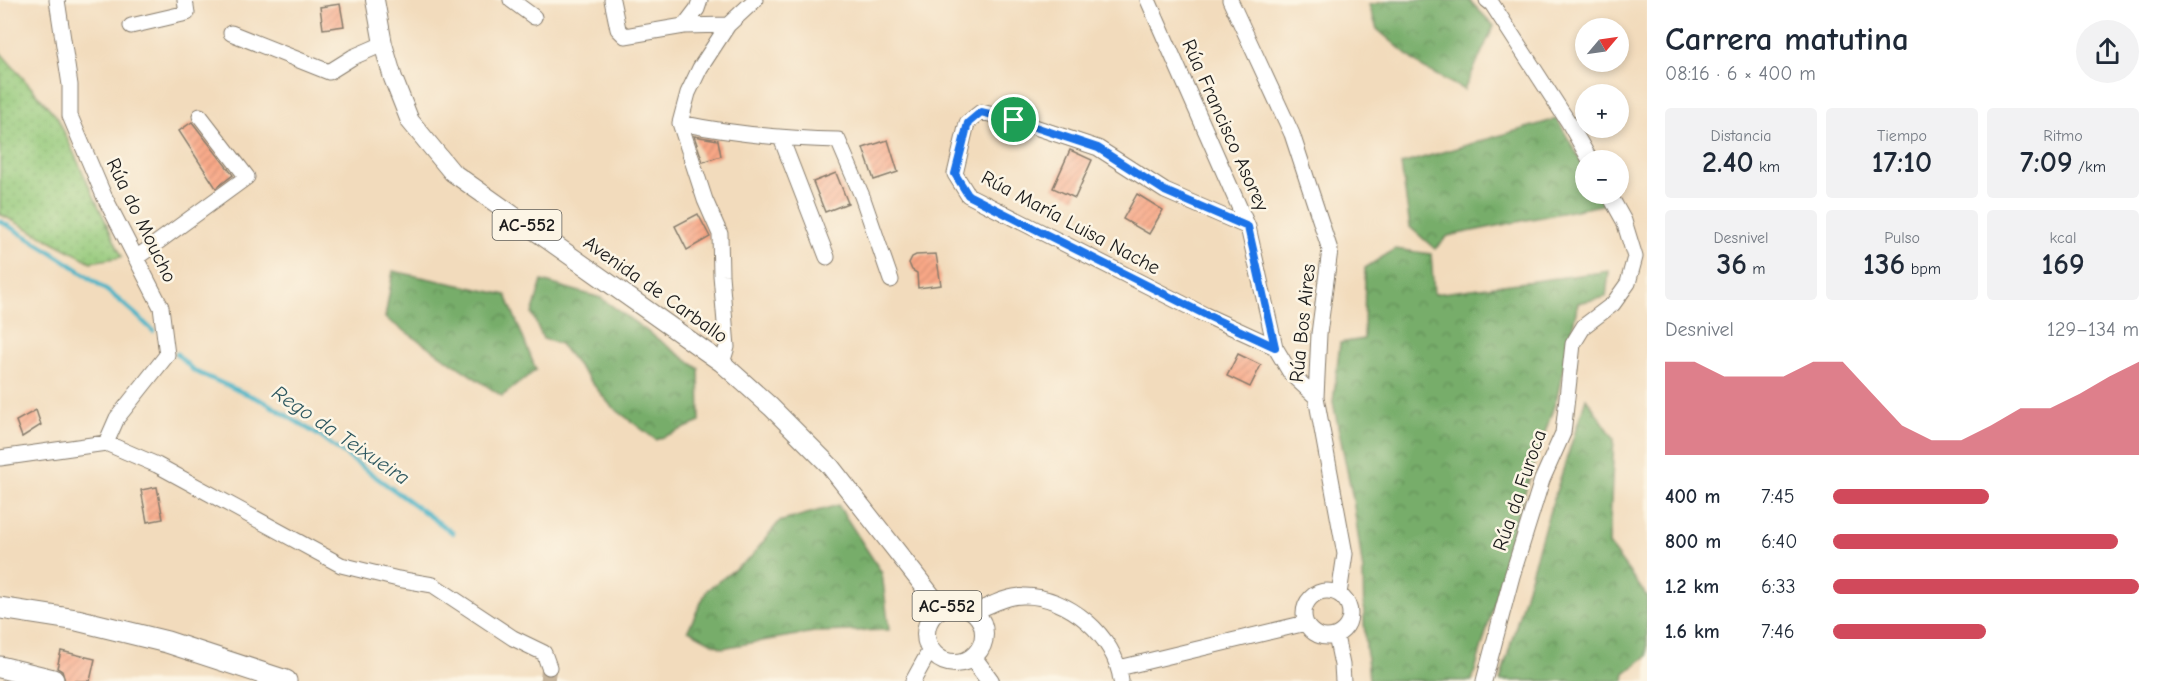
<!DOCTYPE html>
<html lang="es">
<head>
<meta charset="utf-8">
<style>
	:root { --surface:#fff; --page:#f2f2f3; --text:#1f2937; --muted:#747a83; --accent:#d1495b }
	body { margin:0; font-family:"Comic Neue",sans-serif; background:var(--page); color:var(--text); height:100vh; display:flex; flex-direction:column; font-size:22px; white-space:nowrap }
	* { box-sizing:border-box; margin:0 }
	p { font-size:20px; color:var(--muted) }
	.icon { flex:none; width:33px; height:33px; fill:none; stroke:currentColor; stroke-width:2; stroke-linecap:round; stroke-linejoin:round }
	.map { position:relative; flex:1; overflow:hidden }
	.drawer { display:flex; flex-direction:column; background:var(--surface); width:510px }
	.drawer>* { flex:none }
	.needle { width:39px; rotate:61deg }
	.tools { position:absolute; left:1575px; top:18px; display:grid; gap:12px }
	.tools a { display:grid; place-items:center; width:54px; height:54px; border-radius:50%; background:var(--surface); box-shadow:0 3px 9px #0003; font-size:30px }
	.pin { position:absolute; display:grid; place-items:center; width:51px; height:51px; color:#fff; margin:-26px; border:3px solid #fff; border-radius:50%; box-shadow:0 2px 6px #0007 }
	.round { display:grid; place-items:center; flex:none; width:63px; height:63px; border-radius:32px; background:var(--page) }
	.summary { display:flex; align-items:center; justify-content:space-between; height:102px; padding:0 18px }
	h1 { font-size:33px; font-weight:700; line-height:45px }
	.metrics { display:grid; grid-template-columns:repeat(3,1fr); gap:9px; height:102px; padding:6px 18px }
	.metrics div { display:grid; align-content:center; border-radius:6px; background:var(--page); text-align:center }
	.metrics b { font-size:30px; font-weight:700 }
	.metrics small { font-size:16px; font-weight:400 }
	.metrics p { font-size:16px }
	.chart { height:168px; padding:12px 18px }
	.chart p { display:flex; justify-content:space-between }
	.chart svg { width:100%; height:108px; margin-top:6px; fill:var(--accent); opacity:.7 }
	ul { padding:0 18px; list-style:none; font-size:20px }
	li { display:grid; grid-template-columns:96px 72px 1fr; align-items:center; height:45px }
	li i { height:15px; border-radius:8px; background:var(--accent) }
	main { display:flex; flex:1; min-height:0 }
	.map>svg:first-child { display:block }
	.grass { fill:url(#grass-dots); stroke:#58724b; stroke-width:1.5 }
	.forest { fill:url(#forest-crowns); stroke:#4a6443; stroke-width:1.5 }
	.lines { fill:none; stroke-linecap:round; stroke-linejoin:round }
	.stream { stroke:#48b3c6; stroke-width:4.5 }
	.building { fill:url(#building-hatch) }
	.minor-tunnel { stroke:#c7b59c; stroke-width:15; stroke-dasharray:15 8; stroke-linecap:butt }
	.minor-casing { stroke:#877c6c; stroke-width:17 }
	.major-casing { stroke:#877c6c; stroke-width:20 }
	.highway-casing { stroke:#877c6c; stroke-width:23 }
	.minor { stroke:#fff; stroke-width:15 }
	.major { stroke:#fff; stroke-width:18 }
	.highway { stroke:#fff; stroke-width:21 }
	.route-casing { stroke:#fff; stroke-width:12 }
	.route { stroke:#1a73e8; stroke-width:8 }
	.labels { text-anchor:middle; stroke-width:5; stroke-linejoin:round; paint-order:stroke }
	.shield { fill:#fcf5e5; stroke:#5f5d58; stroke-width:1.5 }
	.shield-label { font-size:18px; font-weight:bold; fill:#1c1c1c }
	.street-label { font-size:20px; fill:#1c1c1c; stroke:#fcf5e5 }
	.water-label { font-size:21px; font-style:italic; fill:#2e5860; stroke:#fcf5e5 }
</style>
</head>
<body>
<main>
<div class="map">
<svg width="1647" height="681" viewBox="0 0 1647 681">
	<defs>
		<pattern id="grass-dots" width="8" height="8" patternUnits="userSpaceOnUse" patternTransform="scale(1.5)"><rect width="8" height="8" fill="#94c97a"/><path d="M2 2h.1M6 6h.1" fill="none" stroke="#7fac69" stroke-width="1.8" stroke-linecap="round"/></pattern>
		<pattern id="forest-crowns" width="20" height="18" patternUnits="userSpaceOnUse" patternTransform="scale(1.5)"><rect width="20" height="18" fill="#77ad6a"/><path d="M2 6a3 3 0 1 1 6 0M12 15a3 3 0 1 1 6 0" fill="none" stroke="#618c56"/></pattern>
		<pattern id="building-hatch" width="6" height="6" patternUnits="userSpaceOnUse" patternTransform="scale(1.5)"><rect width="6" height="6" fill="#f8a786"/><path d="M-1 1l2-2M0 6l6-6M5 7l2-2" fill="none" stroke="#d48f73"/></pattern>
	</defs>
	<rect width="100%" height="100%" fill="#fcf5e5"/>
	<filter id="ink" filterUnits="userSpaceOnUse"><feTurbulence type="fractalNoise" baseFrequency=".0167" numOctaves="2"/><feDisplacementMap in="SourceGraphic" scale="12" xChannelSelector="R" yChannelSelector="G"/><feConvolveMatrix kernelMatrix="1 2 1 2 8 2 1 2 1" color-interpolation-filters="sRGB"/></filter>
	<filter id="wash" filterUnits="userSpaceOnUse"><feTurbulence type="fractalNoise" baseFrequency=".008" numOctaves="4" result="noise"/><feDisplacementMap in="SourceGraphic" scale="24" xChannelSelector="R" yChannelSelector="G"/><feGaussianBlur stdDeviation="1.35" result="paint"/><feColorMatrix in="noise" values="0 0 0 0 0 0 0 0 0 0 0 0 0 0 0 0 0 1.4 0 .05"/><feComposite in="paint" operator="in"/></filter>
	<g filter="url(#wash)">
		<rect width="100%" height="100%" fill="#f2dbbc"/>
		<!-- grass -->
		<path class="grass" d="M0,52L57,117L122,257L91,262L0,214Z"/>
		<!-- forest -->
		<path class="forest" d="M1393,0H1469L1494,26L1464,90L1423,68L1377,29L1369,5Z
			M1557,119L1585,168L1586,194H1600L1606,204L1448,236L1435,249L1410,227L1401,164Z
			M1395,249L1431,254L1434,294L1609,271L1606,297L1578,303L1557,397L1515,522L1495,601L1472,681L1369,680L1364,623L1363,571L1353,499L1333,402L1340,343L1364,339L1365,268Z
			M393,271L506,295L536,370L502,396L385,318Z
			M542,281L601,298L699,369L700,422L656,440L611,406L560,344L543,339L532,314Z
			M1586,398L1614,438L1609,545L1647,596V656L1625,673L1624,681H1500L1544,529Z
			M838,505L882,573L889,630L814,632L722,648L688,630L707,590L751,557L779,522Z"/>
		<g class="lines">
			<!-- stream -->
			<path class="stream" d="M0,221C54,253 109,286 153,331
				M177,354L194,371L265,402L318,435L453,533"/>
		</g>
		<g id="blocks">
			<!-- building -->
			<path class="building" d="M340,4L344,26L323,29L320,7Z
				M192,122L233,175L216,188L179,131Z
				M694,136L718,140L721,156L703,162Z
				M888,140L898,172L874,180L863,148Z
				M1070,150L1092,160L1075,198L1053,188Z
				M836,173L848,203L825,212L813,182Z
				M1137,194L1163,210L1149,234L1123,219Z
				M698,214L710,237L687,250L675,226Z
				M936,254L941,285L918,288L917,273L912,270L909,263L912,257L916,255Z
				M1238,354L1261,365L1250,387L1227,376Z
				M36,410L41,425L22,437L16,421Z
				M157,487L163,519L147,522L141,490Z
				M61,651L95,659L90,681H65L62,671L57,668Z"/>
		</g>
	</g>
	<g filter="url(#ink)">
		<use href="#blocks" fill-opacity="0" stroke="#877c6c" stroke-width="1.5"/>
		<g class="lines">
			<!-- minor-tunnel -->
			<path class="minor-tunnel" d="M547,681L549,667"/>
			<!-- minor casing -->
			<g class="minor-casing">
				<path id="minor" d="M57,0L70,85V116L104,196L161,307L167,355L117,418L106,443
					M511,0L534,17
					M612,0L618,29L625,36L684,26L728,25
					M1148,0L1248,227L1275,347L1291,374L1316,397
					M1230,0L1292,134L1330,250L1319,334L1316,397L1345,554L1339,594
					M1487,0L1492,4L1569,123L1590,160
					M131,26L187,13L185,0
					M684,26L697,9L700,0
					M231,33L329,72L353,57L383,44
					M680,123C733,134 784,139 838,140L862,196L891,280
					M781,138L827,257
					M1248,227L1165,191L1098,148L1014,120L981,112L967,123L955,174L968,195L1205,315L1275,347
					M136,258L247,177L200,116
					M722,363L727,347L721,275L720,234L705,200L680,123L688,93L700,68L728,25L755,0
					M0,458L106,443L157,465L341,565L398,579L433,585L513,638L544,653L549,667
					M1304 614a23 23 0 1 1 46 0a23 23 0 1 1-46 0Z
					M974,612C989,606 1006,596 1023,596C1067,595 1116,636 1121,681
					M1336,636L1342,665L1343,681
					M1119,668L1306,623
					M913,681L930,650
					M1484,681L1512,576L1542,480L1563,433L1573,344L1584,326L1613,304L1628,283L1635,257L1624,221L1609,194"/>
			</g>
			<!-- major casing -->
			<g class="major-casing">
				<path id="major" d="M375,0L383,44L393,78L410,121L452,172L722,363L771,407L830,466L941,608
					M926 634a29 29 0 1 1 58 0a29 29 0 1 1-58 0Z
					M973,658L990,681"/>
			</g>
			<!-- highway casing -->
			<g class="highway-casing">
				<path id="highway" d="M0,608L77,620L167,642L286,681
					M0,667L53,680"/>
			</g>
			<!-- minor -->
			<use href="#minor" class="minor"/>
			<!-- major -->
			<use href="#major" class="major"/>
			<!-- highway -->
			<use href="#highway" class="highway"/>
		</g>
	</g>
	<g class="lines" filter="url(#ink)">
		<!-- route casing -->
		<g class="route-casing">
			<path id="route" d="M981,112L1014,120L1098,148L1165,191L1248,227L1275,347L1206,315L968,195L955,174L968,123Z"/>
		</g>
		<!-- route -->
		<use href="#route" class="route"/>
	</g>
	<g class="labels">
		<!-- shield labels -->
		<g class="shield">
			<rect x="492.5" y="210" width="69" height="30" rx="4.5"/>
			<rect x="912.5" y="591" width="69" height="30" rx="4.5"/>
		</g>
		<g class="shield-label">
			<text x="527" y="231">AC-552</text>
			<text x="947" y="612">AC-552</text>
		</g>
		<!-- street labels -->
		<g class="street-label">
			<text transform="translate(1226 125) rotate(66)" y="7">Rúa Francisco Asorey</text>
			<text transform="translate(142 220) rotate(64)" y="7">Rúa do Moucho</text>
			<text transform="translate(1071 222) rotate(28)" y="7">Rúa María Luisa Nache</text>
			<text transform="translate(656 289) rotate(35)" y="7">Avenida de Carballo</text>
			<text transform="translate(1302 323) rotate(-84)" y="7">Rúa Bos Aires</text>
			<text transform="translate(1519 490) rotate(-71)" y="7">Rúa da Furoca</text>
		</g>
		<!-- water labels -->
		<g class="water-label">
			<text transform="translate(341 435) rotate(34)" y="7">Rego da Teixueira</text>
		</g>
	</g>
</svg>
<div class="tools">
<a><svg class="needle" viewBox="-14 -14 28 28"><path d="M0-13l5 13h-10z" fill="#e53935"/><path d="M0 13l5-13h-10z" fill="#747a83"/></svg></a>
<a>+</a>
<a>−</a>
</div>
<div class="pin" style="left:1014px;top:120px;background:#1e9e55"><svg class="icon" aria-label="arrive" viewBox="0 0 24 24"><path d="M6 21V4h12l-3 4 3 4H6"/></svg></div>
</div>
<section class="drawer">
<div class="summary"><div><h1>Carrera matutina</h1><p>08:16 · 6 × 400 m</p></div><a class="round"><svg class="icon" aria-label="share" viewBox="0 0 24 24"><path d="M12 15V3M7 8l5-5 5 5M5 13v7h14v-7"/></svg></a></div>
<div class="metrics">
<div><p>Distancia</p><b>2.40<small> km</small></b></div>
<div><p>Tiempo</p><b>17:10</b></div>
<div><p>Ritmo</p><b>7:09<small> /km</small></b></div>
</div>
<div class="metrics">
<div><p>Desnivel</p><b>36<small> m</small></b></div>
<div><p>Pulso</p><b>136<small> bpm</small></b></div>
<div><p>kcal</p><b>169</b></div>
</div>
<div class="chart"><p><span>Desnivel</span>129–134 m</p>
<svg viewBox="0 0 160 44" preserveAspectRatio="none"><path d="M0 44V6L10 6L20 12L30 12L40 12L50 6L60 6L70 19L80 32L90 38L100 38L110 32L120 25L130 25L140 19L150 12L160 6V44z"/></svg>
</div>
<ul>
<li><b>400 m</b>7:45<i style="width:51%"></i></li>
<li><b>800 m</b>6:40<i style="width:93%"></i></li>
<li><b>1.2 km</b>6:33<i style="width:100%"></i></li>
<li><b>1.6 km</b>7:46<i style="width:50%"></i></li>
</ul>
</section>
</main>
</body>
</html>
